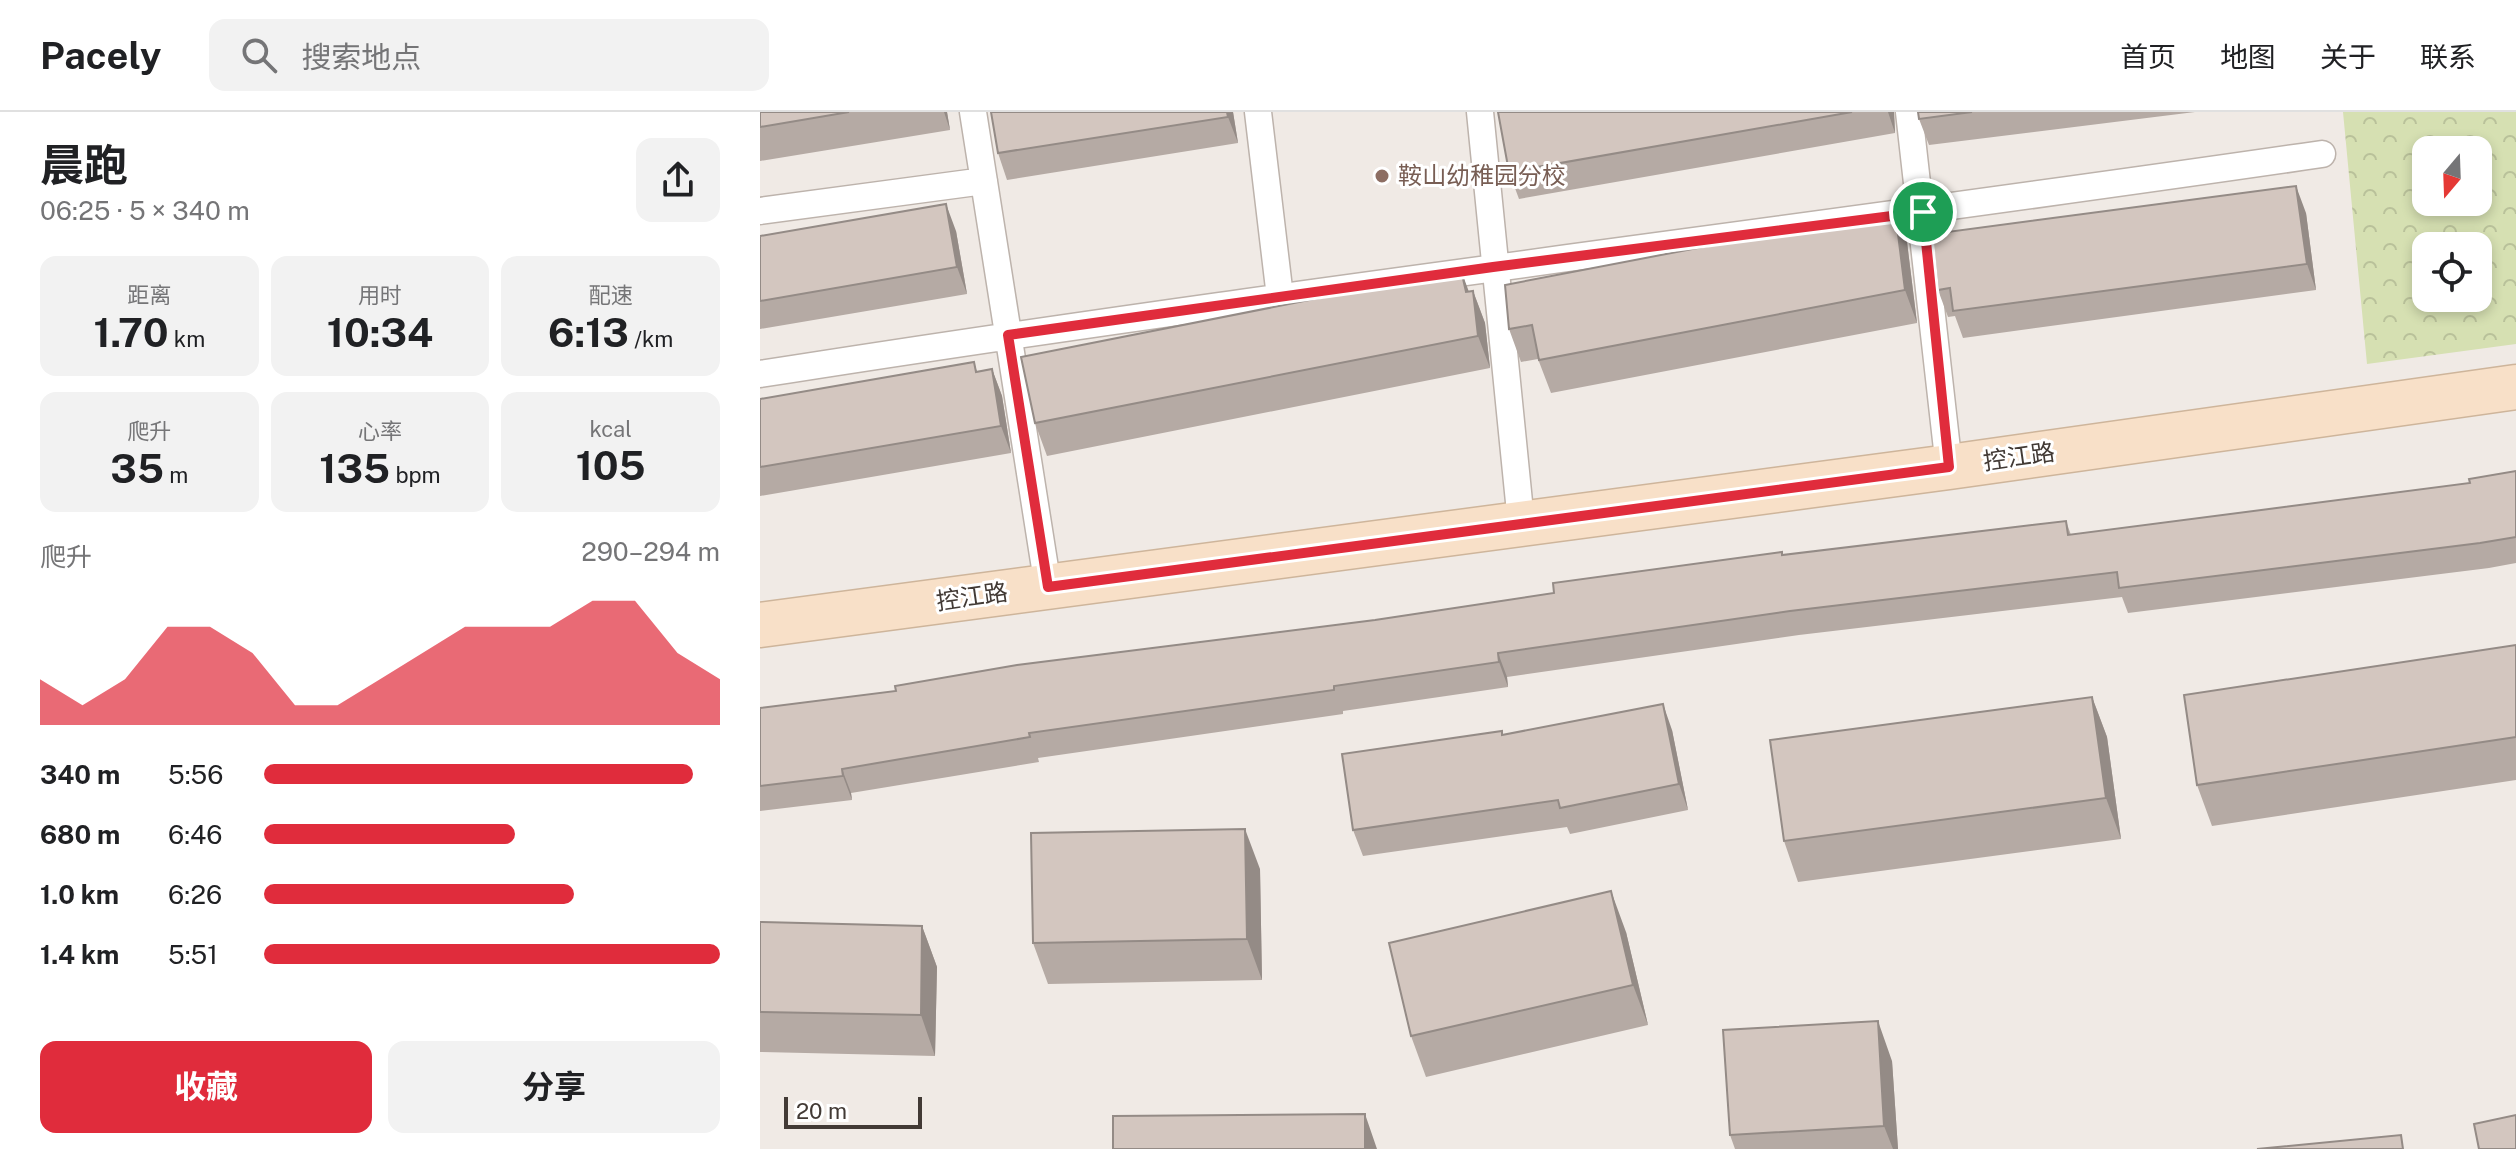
<!DOCTYPE html>
<html lang="zh">
<head>
<meta charset="utf-8">
<style>
	:root { --surface:#fff; --page:#f2f2f2; --text:#202124; --muted:#757577; --line:#e0e0e0; --accent:#e02c3c }
	body { margin:0; font-family:"Public Sans","Noto Sans SC",sans-serif; background:var(--page); color:var(--text); height:100vh; display:flex; flex-direction:column; font-size:30px; white-space:nowrap }
	* { box-sizing:border-box; margin:0 }
	p { font-size:26px; color:var(--muted) }
	.icon { flex:none; width:44px; height:44px; fill:none; stroke:currentColor; stroke-width:2; stroke-linecap:round; stroke-linejoin:round }
	.map { position:relative; flex:1; overflow:hidden }
	.side { display:flex; flex-direction:column; background:var(--surface); width:760px }
	.side>* { flex:none }
	.needle { width:52px; rotate:199deg }
	.buttons { position:absolute; left:1652px; top:24px; display:grid; gap:16px }
	.buttons a { display:grid; place-items:center; width:80px; height:80px; border-radius:16px; background:var(--surface); box-shadow:0 4px 12px #0003; font-size:40px }
	.scale { position:absolute; left:24px; bottom:20px; width:138px; box-sizing:border-box; padding-left:8px; border:4px solid #423a35; border-top:0; font-size:22px; line-height:28px; white-space:nowrap; color:#423a35; -webkit-text-stroke:6px #fff; paint-order:stroke }
	.pin { position:absolute; display:grid; place-items:center; width:68px; height:68px; color:#fff; margin:-34px; border:4px solid #fff; border-radius:50%; box-shadow:0 2px 8px #0007 }
	.round { display:grid; place-items:center; flex:none; width:84px; height:84px; border-radius:16px; background:var(--page) }
	.summary { display:flex; align-items:center; justify-content:space-between; height:136px; padding:0 40px }
	h1 { font-size:44px; font-weight:700; line-height:60px }
	.metrics { display:grid; grid-template-columns:repeat(3,1fr); gap:12px; height:136px; padding:8px 40px }
	.metrics div { display:grid; align-content:center; border-radius:16px; background:var(--page); text-align:center }
	.metrics b { font-size:40px; font-weight:700 }
	.metrics small { font-size:22px; font-weight:400 }
	.metrics p { font-size:22px }
	.chart { height:224px; padding:16px 40px }
	.chart p { display:flex; justify-content:space-between }
	.chart svg { width:100%; height:144px; margin-top:8px; fill:var(--accent); opacity:.7 }
	.primary-button { display:flex; gap:16px; margin-top:auto; padding:16px 40px }
	.primary-button a { flex:1; height:92px; border-radius:16px; background:var(--accent); color:#fff; font-size:32px; font-weight:700; line-height:92px; text-align:center }
	.primary-button a+a { background:var(--page); color:var(--text) }
	ul { padding:0 40px; list-style:none; font-size:26px }
	li { display:grid; grid-template-columns:128px 96px 1fr; align-items:center; height:60px }
	li i { height:20px; border-radius:10px; background:var(--accent) }
	header { display:flex; align-items:center; gap:48px; box-sizing:border-box; height:112px; padding:0 40px; background:var(--surface); border-bottom:2px solid var(--line) }
	header strong { font-size:38px }
	nav { display:flex; gap:44px; margin-inline-start:auto; font-size:28px }
	.search { width:560px; height:72px; background:var(--page); display:flex; align-items:center; gap:20px; box-sizing:border-box; padding:0 28px; border-radius:16px; color:var(--muted); font-size:30px }
	main { display:flex; flex:1; min-height:0 }
	.map>svg:first-child { display:block }
	.park { fill:url(#park-crowns); fill-rule:evenodd }
	.lines { fill:none; stroke-linecap:round; stroke-linejoin:round }
	.lane-casing { stroke:#bdb3ac; stroke-width:29 }
	.secondary-casing { stroke:#ceb59b; stroke-width:47 }
	.lane { stroke:#fff; stroke-width:26 }
	.secondary { stroke:#f8e0c8; stroke-width:44 }
	.wall { fill:#b5aaa4 }
	.shaded-wall { fill:#948b86 }
	.building { fill:#d3c6bf; stroke:#948b86; stroke-width:2 }
	.route-casing { stroke:#fff; stroke-width:16 }
	.route { stroke:#e02c3c; stroke-width:10 }
	.education-dot { fill:#8d6e63; stroke:#fff; stroke-width:3 }
	.labels { text-anchor:middle; stroke-width:6; stroke-linejoin:round; paint-order:stroke }
	.education-label { font-size:24px; fill:#785e54; stroke:#fff; text-anchor:start }
	.street-label { font-size:24px; fill:#423a35; stroke:#fff }
</style>
</head>
<body>
<header>
<strong>Pacely</strong>
<div class="search"><svg class="icon" aria-label="search" viewBox="0 0 24 24"><circle cx="10" cy="10" r="6"/><path d="M15 15l6 6"/></svg>搜索地点</div>
<nav><a>首页</a><a>地图</a><a>关于</a><a>联系</a></nav>
</header>
<main>
<section class="side">
<div class="summary"><div><h1>晨跑</h1><p>06:25 · 5 × 340 m</p></div><a class="round"><svg class="icon" aria-label="share" viewBox="0 0 24 24"><path d="M12 15V3M7 8l5-5 5 5M5 13v7h14v-7"/></svg></a></div>
<div class="metrics">
<div><p>距离</p><b>1.70<small> km</small></b></div>
<div><p>用时</p><b>10:34</b></div>
<div><p>配速</p><b>6:13<small> /km</small></b></div>
</div>
<div class="metrics">
<div><p>爬升</p><b>35<small> m</small></b></div>
<div><p>心率</p><b>135<small> bpm</small></b></div>
<div><p>kcal</p><b>105</b></div>
</div>
<div class="chart"><p><span>爬升</span>290–294 m</p>
<svg viewBox="0 0 160 44" preserveAspectRatio="none"><path d="M0 44V30L10 38L20 30L30 14L40 14L50 22L60 38L70 38L80 30L90 22L100 14L110 14L120 14L130 6L140 6L150 22L160 30V44z"/></svg>
</div>
<ul>
<li><b>340 m</b>5:56<i style="width:94%"></i></li>
<li><b>680 m</b>6:46<i style="width:55%"></i></li>
<li><b>1.0 km</b>6:26<i style="width:68%"></i></li>
<li><b>1.4 km</b>5:51<i style="width:100%"></i></li>
</ul>
<div class="primary-button"><a>收藏</a><a>分享</a></div>
</section>
<div class="map">
<svg width="1756" height="1037" viewBox="0 0 1756 1037">
	<defs>
		<pattern id="park-crowns" width="20" height="18" patternUnits="userSpaceOnUse" patternTransform="scale(2)"><rect width="20" height="18" fill="#d6e0b2"/><path d="M2 6a3 3 0 1 1 6 0M12 15a3 3 0 1 1 6 0" fill="none" stroke="#b9c19a"/></pattern>
	</defs>
	<rect width="100%" height="100%" fill="#f0eae5"/>
	<!-- park -->
	<path class="park" d="M1583,0H1756V232L1607,252ZM1666,38H1718V90H1666ZM1666,134H1718V186H1666Z"/>
	<g class="lines">
		<!-- lane casing -->
		<g class="lane-casing">
			<path id="lane" d="M213,0L288,475
				M498,0L520,185
				M720,0L761,410
				M1149,0L1189,355
				M0,99L224,69
				M0,262C519,180 1042,118 1562,42"/>
		</g>
		<!-- secondary casing -->
		<g class="secondary-casing">
			<path id="secondary" d="M0,513L1189,355L1756,275"/>
		</g>
		<!-- lane -->
		<use href="#lane" class="lane"/>
		<!-- secondary -->
		<use href="#secondary" class="secondary"/>
	</g>
	<!-- wall -->
	<path class="wall" d="M0,0H187L190,18L0,49Z
		M231,0H473L478,31L247,68L238,41Z
		M738,0H1134L1135,21L759,87L749,60Z
		M1158,0H1435L1169,33L1159,7Z
		M1135,98L1147,130L1157,211L791,281L778,247L761,250L749,217Z
		M1546,101L1556,178L1203,226L1195,204L1188,205L1178,178Z
		M196,119L207,182L0,217V124Z
		M709,179H713L725,211L730,256L287,344L275,311Z
		M214,250L217,260L232,257L242,284L251,341L0,384V287Z
		M1756,359V451L1729,456L1368,501L1362,485L1039,523L747,565L748,575L583,599V602L278,646L279,650L91,681L92,688L0,699V596L136,579L615,508L794,481L1023,443L1306,409L1311,423L1710,371Z
		M1756,533V668L1452,714L1437,673Z
		M1332,585L1347,625L1361,727L1038,770L1024,729Z
		M912,618L928,698L810,722L807,715L603,744L593,718L743,623Z
		M500,757L502,868L288,872L273,831Z
		M0,810L162,814L177,855L175,944L0,940Z
		M866,820L888,913L666,965L651,924Z
		M1132,949L1138,1037H975L970,1023Z"/>
	<!-- shaded-wall -->
	<path class="shaded-wall" d="M184,0H187L190,18Z
		M467,0H473L478,31L468,5Z
		M1128,0H1134L1135,21Z
		M1536,74L1546,101L1556,178L1547,152Z
		M186,92L196,119L207,182L197,155Z
		M1135,98L1147,130L1157,211L1145,178Z
		M701,158L713,191V179L725,211L730,256L718,224L706,180Z
		M232,257L242,284L251,341L241,314Z
		M738,541L747,565L748,575L739,550Z
		M1332,585L1347,625L1361,727L1346,686Z
		M903,592L912,618L928,698L919,672Z
		M82,657L91,681L92,688L83,664Z
		M485,717L500,757L502,868L487,827Z
		M851,779L866,820L888,913L873,873Z
		M162,814L177,855L175,944L161,903Z
		M1118,909L1132,949L1138,1037H1133L1124,1014Z
		M605,1002L617,1037H605Z"/>
	<!-- building -->
	<path class="building" d="M0,0H89L0,15Z
		M231,0H467L468,5L238,41Z
		M738,0H1092L749,60Z
		M1158,0H1212L1159,7Z
		M1536,74L1547,152L1193,199L1190,176L1178,178L1172,122Z
		M186,92L197,155L0,189V124Z
		M1135,98L1145,178L779,248L772,213L749,217L745,173Z
		M701,158L706,180L713,179L718,224L275,311L261,245Z
		M214,250L216,260L232,257L241,314L0,355V287Z
		M1756,359V425L1720,431L1359,476L1357,460L1030,499L738,541L739,550L574,574V578L269,621L270,625L82,657L83,664L0,674V596L136,579L135,574L257,553L615,508L794,481L793,471L1022,440V443L1306,409L1308,423L1710,371L1709,367Z
		M1756,533V625L1437,673L1424,583Z
		M1332,585L1346,686L1024,729L1010,628Z
		M903,592L919,672L800,696L798,688L593,718L582,642L742,619V623Z
		M485,717L487,827L273,831L271,721Z
		M851,779L873,873L651,924L629,831Z
		M0,810L162,814L161,903L0,900Z
		M1118,909L1124,1014L970,1023L963,918Z
		M605,1002V1037H353V1004Z
		M1756,1003V1037H1719L1714,1012Z
		M1641,1023L1643,1037H1497Z"/>
	<g class="lines">
		<!-- route casing -->
		<g class="route-casing">
			<path id="route" d="M1163,100L1189,355L288,475L248,223L733,155Z"/>
		</g>
		<!-- route -->
		<use href="#route" class="route"/>
	</g>
	<!-- markers -->
	<circle class="education-dot" cx="622" cy="64" r="8"/>
	<g class="labels">
		<!-- education labels -->
		<g class="education-label">
			<text x="638" y="72">鞍山幼稚园分校</text>
		</g>
		<!-- street labels -->
		<g class="street-label">
			<text transform="translate(1259 345) rotate(-8)" y="8">控江路</text>
			<text transform="translate(212 485) rotate(-8)" y="8">控江路</text>
		</g>
	</g>
</svg>
<div class="buttons">
<a><svg class="needle" viewBox="-14 -14 28 28"><path d="M0-13l5 13h-10z" fill="#e53935"/><path d="M0 13l5-13h-10z" fill="#757577"/></svg></a>
<a><svg class="icon" aria-label="locate" viewBox="0 0 24 24"><circle cx="12" cy="12" r="6"/><path d="M12 2v4M12 18v4M2 12h4M18 12h4"/></svg></a>
</div>
<div class="scale">20 m</div>
<div class="pin" style="left:1163px;top:100px;background:#1e9e55"><svg class="icon" aria-label="arrive" viewBox="0 0 24 24"><path d="M6 21V4h12l-3 4 3 4H6"/></svg></div>
</div>
</main>
</body>
</html>
